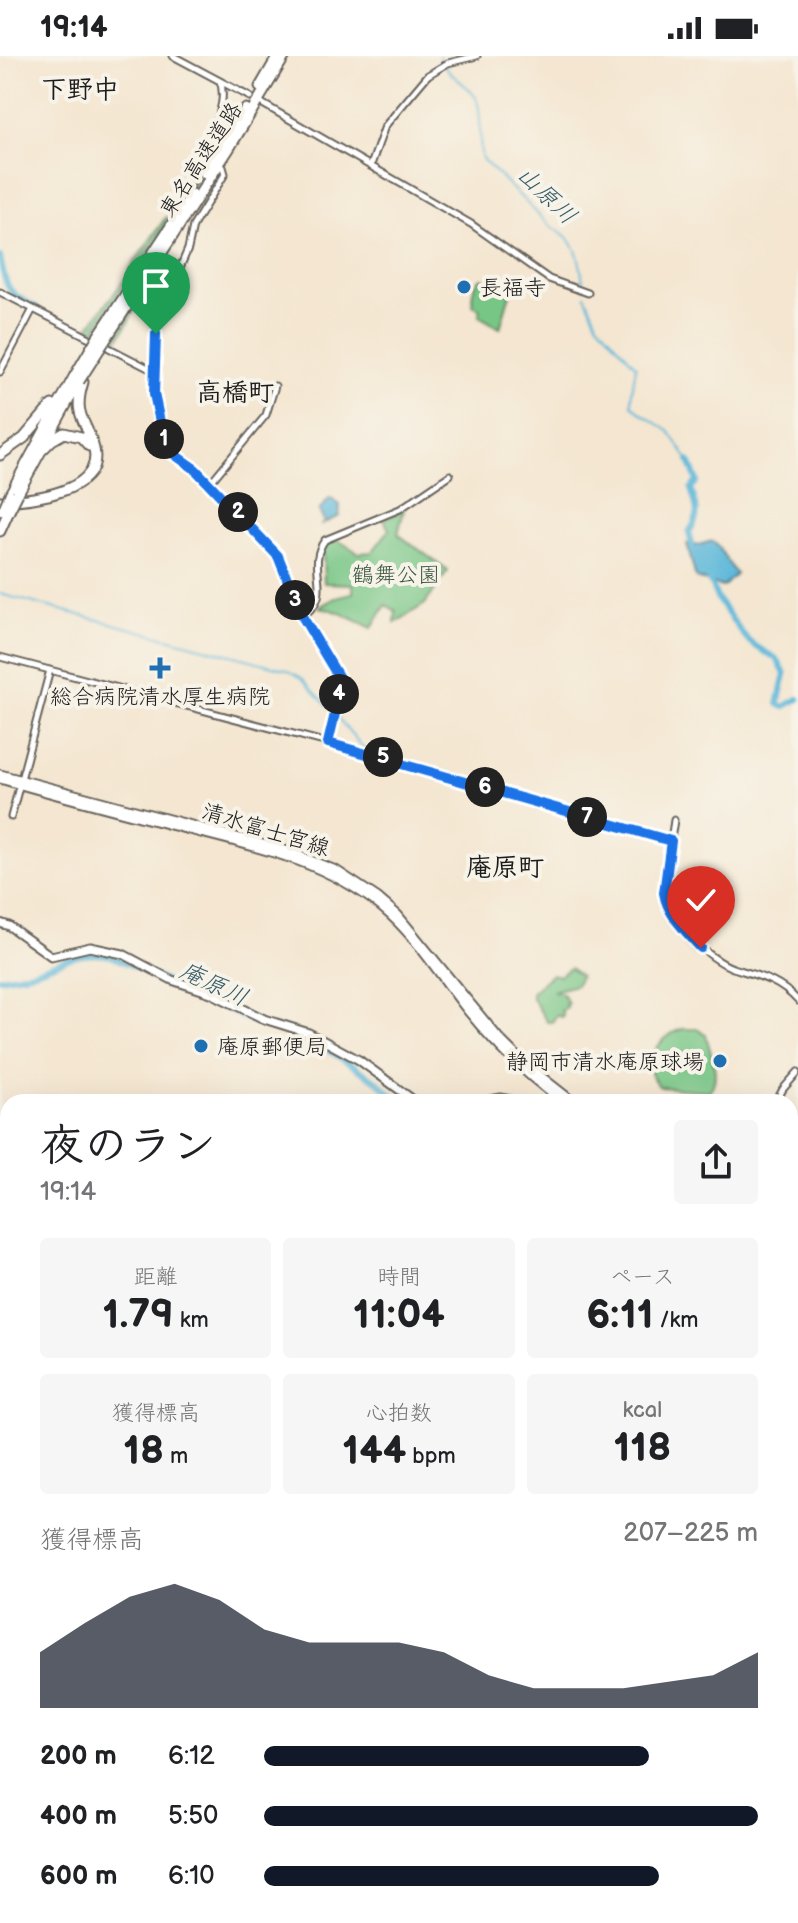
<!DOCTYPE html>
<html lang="ja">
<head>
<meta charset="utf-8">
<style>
	:root { --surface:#fff; --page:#f6f6f6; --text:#202124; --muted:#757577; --accent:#111827 }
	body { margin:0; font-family:"Balsamiq Sans","Klee One",sans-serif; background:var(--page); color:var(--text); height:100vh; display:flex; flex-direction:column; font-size:30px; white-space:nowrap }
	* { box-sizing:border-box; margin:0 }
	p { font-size:26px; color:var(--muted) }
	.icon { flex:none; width:44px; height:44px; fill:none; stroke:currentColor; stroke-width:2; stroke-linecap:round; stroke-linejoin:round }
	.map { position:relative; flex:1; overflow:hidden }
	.panel { position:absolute; left:0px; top:1038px; width:798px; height:830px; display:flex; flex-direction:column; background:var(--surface); border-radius:24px 24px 0 0; box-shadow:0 8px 32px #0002 }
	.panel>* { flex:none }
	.pin { position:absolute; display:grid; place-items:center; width:68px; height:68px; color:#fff; margin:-82px -34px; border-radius:50% 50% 50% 0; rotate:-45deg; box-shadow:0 0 8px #0007 }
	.pin .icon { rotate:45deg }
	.km { position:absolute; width:40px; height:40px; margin:-20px; border-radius:50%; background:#222; color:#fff; font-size:22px; line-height:40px; text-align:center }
	.round { display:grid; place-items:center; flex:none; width:84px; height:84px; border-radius:8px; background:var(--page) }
	.summary { display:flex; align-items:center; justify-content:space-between; height:136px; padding:0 40px }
	h1 { font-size:44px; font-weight:800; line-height:60px }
	.figures { display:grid; grid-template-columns:repeat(3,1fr); gap:12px; height:136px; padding:8px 40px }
	.figures div { display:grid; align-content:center; border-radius:8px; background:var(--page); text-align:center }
	.figures b { font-size:40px; font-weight:800 }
	.figures small { font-size:22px; font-weight:400 }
	.figures p { font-size:22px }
	.chart { height:224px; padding:16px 40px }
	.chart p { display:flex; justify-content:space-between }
	.chart svg { width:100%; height:144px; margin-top:8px; fill:var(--accent); opacity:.7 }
	ul { padding:0 40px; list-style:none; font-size:26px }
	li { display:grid; grid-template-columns:128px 96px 1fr; align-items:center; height:60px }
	li i { height:20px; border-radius:10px; background:var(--accent) }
	.status { display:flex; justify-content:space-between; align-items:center; height:56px; padding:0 40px; background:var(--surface); direction:ltr }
	.status svg { height:22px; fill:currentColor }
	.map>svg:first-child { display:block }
	.green { fill:#78c686; stroke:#4a7151; stroke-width:2 }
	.forest { fill:#62ab73; stroke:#3f6448; stroke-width:2 }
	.water { fill:#5bb7d9; stroke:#3c6a7a; stroke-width:2 }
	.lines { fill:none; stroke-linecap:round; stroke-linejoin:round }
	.stream { stroke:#5bb7d9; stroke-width:2 }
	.river { stroke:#5bb7d9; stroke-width:6 }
	.minor-casing { stroke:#68635b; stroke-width:9 }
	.major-casing { stroke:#68635b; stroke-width:11 }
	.highway-casing { stroke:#68635b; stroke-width:13 }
	.minor { stroke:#fff; stroke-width:5 }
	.major { stroke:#fff; stroke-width:7 }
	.highway { stroke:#fff; stroke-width:9 }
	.highway-bridge-casing { stroke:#68635b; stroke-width:13; stroke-linecap:butt }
	.highway-bridge { stroke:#fff; stroke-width:9 }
	.route-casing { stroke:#fff; stroke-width:16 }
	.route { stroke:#1a73e8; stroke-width:10 }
	.poi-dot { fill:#1f6fb2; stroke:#f7f3e8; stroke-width:3 }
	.labels { text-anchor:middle; stroke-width:8; stroke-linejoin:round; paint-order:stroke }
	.street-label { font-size:22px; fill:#1c1c1c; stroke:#f7f3e8 }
	.poi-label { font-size:22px; fill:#1c1c1c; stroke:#f7f3e8; text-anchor:start }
	.park-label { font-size:22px; fill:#3c5841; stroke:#f7f3e8 }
	.water-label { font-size:24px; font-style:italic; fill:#355a68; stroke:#f7f3e8 }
	.quarter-label { font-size:26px; font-weight:bold; fill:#1c1c1c; stroke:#f7f3e8 }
</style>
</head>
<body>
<div class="status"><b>19:14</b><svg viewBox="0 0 49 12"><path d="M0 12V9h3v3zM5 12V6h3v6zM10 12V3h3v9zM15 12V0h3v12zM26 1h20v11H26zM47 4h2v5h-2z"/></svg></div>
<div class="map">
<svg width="798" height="1867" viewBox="0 0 798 1867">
	<rect width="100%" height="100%" fill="#f7f3e8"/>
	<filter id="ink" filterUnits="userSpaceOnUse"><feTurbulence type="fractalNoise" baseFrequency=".0125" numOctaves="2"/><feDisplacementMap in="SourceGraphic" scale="16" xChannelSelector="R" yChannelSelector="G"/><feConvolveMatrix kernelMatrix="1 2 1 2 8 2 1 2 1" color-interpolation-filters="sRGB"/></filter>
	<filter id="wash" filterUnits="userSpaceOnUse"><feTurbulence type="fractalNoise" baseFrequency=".006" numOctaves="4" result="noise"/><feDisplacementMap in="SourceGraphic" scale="32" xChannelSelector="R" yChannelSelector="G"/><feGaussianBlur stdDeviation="1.8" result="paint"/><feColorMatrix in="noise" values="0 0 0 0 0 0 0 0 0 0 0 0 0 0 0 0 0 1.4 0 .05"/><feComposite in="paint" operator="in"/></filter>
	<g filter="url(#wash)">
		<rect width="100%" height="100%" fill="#f4e6d0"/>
		<!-- green -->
		<path class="green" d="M482,222L510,238L500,272L479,260L480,253L473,249C471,239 473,228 482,222Z
			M404,454L398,478L448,515L425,548L395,567L396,555L386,549L372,572L338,556L319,551L339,540L353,537V528L324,527L323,493L334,482L359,497L372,496L389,474L384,463Z
			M570,912L580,920L576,929L553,935L562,937L568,947L565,949L567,951L561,955L563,959L561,961L557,959L552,966H547L532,942V936L552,918L559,920Z
			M682,973H697L706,979C710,996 722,1022 709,1035L660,1031C637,1011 659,980 682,973Z"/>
		<!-- forest -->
		<path class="forest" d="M211,96L214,98L175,157L172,156L171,154Z
			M166,161H172L133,220L130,218L129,214Z
			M125,223L130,225L93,278L89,276V270Z
			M145,230L147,234L116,287H109Z
			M0,1393H8V1469L0,1465Z
			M790,1646L798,1647V1758L790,1757Z
			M0,1744L8,1748V1860H125L145,1867H0Z
			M266,1860H444L448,1867H271Z
			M645,1860H733L730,1867H645Z
			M750,1860H782L796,1867H755Z"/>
		<!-- water -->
		<path class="water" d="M330,442L340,449L339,460L322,468L324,465L319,455Z
			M712,485C722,491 727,507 736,518L723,531L696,522L695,519L687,488L693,487L695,490Z"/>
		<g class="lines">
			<!-- stream -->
			<path class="stream" d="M439,0C448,22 470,28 477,44C483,62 478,85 482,103L551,171C580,183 580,206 584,233
				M585,239L597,266L636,310L632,335V349L641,357L669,375L689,405
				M0,538L288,614L302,622L333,656
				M337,661L365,694L575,754"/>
			<!-- river -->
			<path class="river" d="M0,201C6,233 8,237 37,252
				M689,405L697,425L691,433C697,451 701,459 689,476L693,495
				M707,519L718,544L742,577L752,588L777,603L785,618L778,648L784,651L798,643
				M0,922C10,920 21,919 32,916C62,907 78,893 111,900L258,968L306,984L333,997L378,1026L400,1046
				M790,1243L798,1244
				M0,1281L8,1284
				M615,1860L617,1867"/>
		</g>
	</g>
	<g filter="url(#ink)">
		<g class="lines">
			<!-- minor casing -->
			<g class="minor-casing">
				<path id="minor" d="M173,0L250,41
					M263,48L471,168L549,223L588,237
					M215,95C209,72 229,49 220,25
					M371,109L385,70L428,19L448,7L477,0
					M223,111L225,118L193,170L188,193L158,263L153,303L154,338L166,392L195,413L278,500L302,560L338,620L339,641L328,687
					M0,236L152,314
					M0,316L33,253
					M210,427L266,359L275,330
					M302,560C337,539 304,511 325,484L400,453L450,419
					M0,601L385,702L671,785
					M11,761L50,614
					M674,764C671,787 664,814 664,837C665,864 710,904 733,912C759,920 779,924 798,945
					M776,1046L783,1033L798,1016
					M0,1194L8,1190
					M0,1291L8,1294
					M790,1447L798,1463
					M790,1839L798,1837
					M731,1867L738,1860"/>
			</g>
			<!-- major casing -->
			<g class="major-casing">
				<path id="major" d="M0,718L285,794L336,814L377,841L398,859L499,982L523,1006L574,1046
					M0,723C64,742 129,758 193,775C260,792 328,807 382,852C416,880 440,920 467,954C495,989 527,1020 563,1046
					M0,867L9,870L51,900L90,891L123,898L172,924L211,937L264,963L309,977L326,986L359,1004L416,1046
					M480,1046L501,1042L520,1046
					M790,1164L798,1168
					M790,1238L798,1240"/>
			</g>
			<!-- highway casing -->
			<g class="highway-casing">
				<path id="highway" d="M260,31L278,0
					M205,118L246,53
					M97,282L192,138
					M104,286L230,91L285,0
					M38,398L52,384L64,377L81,381L89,390
					M0,399L24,382L52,349
					M18,437L79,325
					M10,438L74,321
					M0,445C29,444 104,437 94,393C87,363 72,362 83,326
					M0,475L9,455
					M0,1239L8,1240
					M790,1773L798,1775
					M790,1783L798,1786
					M790,1818L798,1808
					M790,1843L798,1853"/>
			</g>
			<!-- minor -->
			<use href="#minor" class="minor"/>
			<!-- major -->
			<use href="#major" class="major"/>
			<!-- highway -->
			<use href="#highway" class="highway"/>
			<!-- highway-bridge casing -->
			<g class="highway-bridge-casing">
				<path id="highway-bridge" d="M74,321L97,282
					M79,325L104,286
					M3,454L10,438
					M9,455L18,437"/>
			</g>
			<!-- highway-bridge -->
			<use href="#highway-bridge" class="highway-bridge"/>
		</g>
	</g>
	<g class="lines" filter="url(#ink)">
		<!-- route casing -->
		<g class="route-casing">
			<path id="route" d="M156,278L154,338L165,389L168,394L195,413L278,500L302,560L338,620L339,641L328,687L671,785L664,837C668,860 686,875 701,892"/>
		</g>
		<!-- route -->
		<use href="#route" class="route"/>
	</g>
	<!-- markers -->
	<g class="poi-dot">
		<circle cx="464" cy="231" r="8"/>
		<path d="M156 600h8v8h8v8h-8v8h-8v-8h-8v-8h8z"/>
		<circle cx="201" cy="990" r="8"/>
		<circle cx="720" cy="1005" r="8"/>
	</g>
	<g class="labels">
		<!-- street labels -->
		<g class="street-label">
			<text transform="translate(200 103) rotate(-57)" y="8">東名高速道路</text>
			<text transform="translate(266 773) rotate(17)" y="8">清水富士宮線</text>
		</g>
		<!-- poi labels -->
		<g class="poi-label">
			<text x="480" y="239">長福寺</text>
			<text x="160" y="648" text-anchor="middle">総合病院清水厚生病院</text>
			<text x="217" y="998">庵原郵便局</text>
			<text x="704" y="1013" text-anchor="end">静岡市清水庵原球場</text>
		</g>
		<!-- park labels -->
		<g class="park-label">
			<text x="396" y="526">鶴舞公園</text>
		</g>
		<!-- water labels -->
		<g class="water-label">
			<text transform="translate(547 139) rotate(44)" y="8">山原川</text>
			<text transform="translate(214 928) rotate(25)" y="8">庵原川</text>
		</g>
		<!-- quarter labels -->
		<g class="quarter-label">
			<text x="80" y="42">下野中</text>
			<text x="235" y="345">高橋町</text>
			<text x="505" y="820">庵原町</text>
		</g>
	</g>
</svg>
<div class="pin" style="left:156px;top:278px;background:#1e9e55"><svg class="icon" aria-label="arrive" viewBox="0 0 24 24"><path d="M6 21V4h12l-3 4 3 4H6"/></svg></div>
<div class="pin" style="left:701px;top:892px;background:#d93025"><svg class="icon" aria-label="check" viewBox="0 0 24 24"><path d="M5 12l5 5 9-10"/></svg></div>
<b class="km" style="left:164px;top:383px">1</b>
<b class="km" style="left:238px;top:456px">2</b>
<b class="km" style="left:295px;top:544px">3</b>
<b class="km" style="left:339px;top:638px">4</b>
<b class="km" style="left:383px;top:701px">5</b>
<b class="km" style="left:485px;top:731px">6</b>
<b class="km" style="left:587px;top:761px">7</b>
<section class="panel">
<div class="summary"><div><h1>夜のラン</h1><p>19:14</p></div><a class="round"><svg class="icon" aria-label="share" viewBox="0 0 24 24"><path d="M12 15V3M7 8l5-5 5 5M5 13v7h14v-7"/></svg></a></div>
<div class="figures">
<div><p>距離</p><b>1.79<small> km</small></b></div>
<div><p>時間</p><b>11:04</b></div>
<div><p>ペース</p><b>6:11<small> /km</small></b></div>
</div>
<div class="figures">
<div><p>獲得標高</p><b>18<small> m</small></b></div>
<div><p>心拍数</p><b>144<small> bpm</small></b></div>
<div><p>kcal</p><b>118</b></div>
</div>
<div class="chart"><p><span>獲得標高</span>207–225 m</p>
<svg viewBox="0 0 160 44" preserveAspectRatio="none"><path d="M0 44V27L10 18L20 10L30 6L40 11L50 20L60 24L70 24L80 24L90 27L100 34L110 38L120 38L130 38L140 36L150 34L160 27V44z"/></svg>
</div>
<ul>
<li><b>200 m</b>6:12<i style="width:78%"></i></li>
<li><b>400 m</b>5:50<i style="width:100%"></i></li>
<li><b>600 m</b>6:10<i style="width:80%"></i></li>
</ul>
</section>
</div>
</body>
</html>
